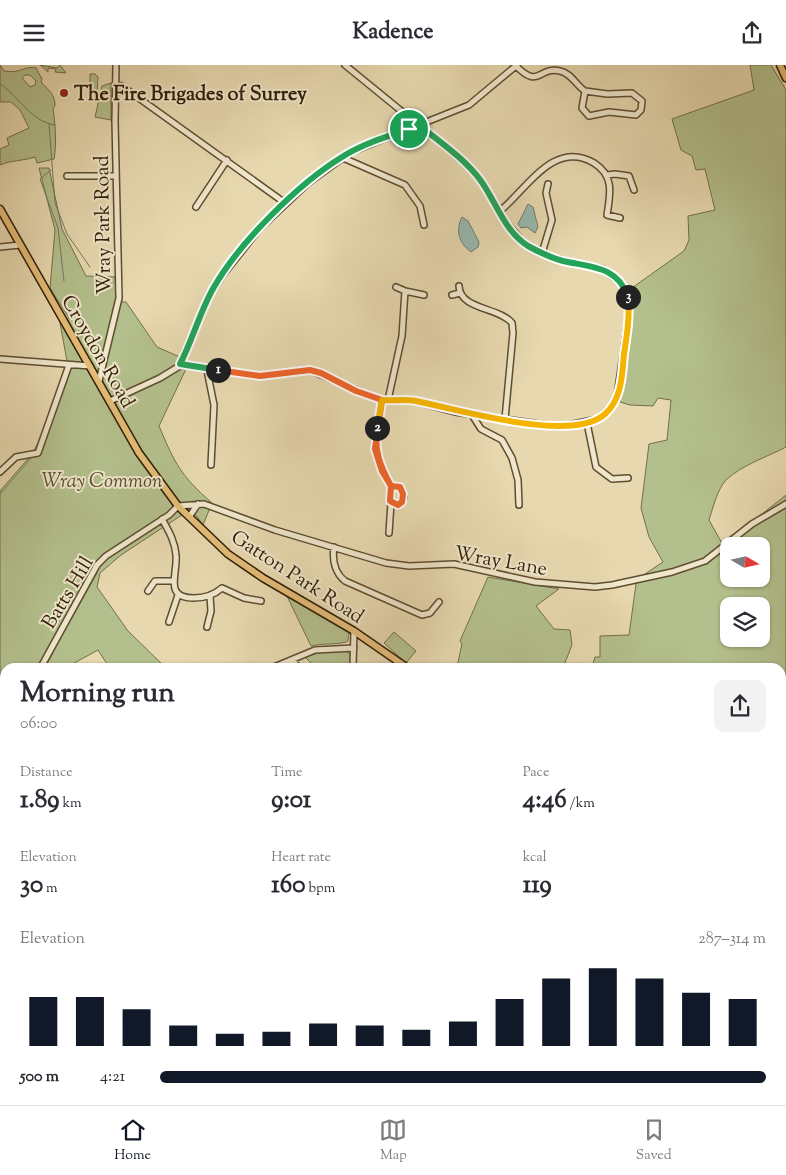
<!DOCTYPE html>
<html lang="en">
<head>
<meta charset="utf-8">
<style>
	:root { --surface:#fff; --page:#f2f2f3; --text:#2b2b33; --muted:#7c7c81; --line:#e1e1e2; --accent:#111827 }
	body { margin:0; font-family:"Sorts Mill Goudy",serif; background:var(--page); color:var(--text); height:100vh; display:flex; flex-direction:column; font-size:19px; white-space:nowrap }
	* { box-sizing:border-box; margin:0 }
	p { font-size:16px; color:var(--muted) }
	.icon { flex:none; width:28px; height:28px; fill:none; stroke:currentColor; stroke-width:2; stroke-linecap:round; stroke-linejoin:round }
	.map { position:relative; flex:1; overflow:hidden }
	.drawer { position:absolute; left:0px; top:598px; width:786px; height:442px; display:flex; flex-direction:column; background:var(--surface); border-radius:15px 15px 0 0; box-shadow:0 1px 4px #0004 }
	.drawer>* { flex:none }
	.needle { width:32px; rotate:99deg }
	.tools { position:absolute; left:720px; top:472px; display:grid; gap:10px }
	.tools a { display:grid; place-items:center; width:50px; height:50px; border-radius:10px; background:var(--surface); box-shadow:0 1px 4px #0004; font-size:25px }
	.pin { position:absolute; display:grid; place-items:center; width:42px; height:42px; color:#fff; margin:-21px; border:2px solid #fff; border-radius:50%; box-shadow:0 1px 5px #0007 }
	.km { position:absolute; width:25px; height:25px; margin:-12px; border-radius:50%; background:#222; color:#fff; font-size:14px; line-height:25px; text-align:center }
	.round { display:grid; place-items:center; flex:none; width:52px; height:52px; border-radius:10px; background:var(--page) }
	.headline { display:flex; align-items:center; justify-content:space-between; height:85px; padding:0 20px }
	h1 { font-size:28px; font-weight:700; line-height:38px }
	.metrics { display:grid; grid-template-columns:repeat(3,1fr); gap:8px; height:85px; padding:5px 20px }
	.metrics div { display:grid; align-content:center }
	.metrics b { font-size:25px; font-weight:700 }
	.metrics small { font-size:14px; font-weight:400 }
	.metrics p { font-size:14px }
	.chart { height:140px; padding:10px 20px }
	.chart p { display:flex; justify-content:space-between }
	.chart svg { width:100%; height:90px; margin-top:5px; stroke:var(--accent); stroke-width:6 }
	ul { padding:0 20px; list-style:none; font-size:16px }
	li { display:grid; grid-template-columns:80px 60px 1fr; align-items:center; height:38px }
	li i { height:12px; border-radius:6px; background:var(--accent) }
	header { display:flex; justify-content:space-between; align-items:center; height:65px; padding:0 20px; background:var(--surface); font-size:22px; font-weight:700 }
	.tabs { display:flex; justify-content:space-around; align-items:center; height:70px; border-top:1px solid var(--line); background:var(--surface); font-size:14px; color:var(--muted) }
	.tabs a { display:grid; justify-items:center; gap:2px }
	.tabs .current { color:var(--accent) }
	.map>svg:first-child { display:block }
	.green { fill:#b3bf8c; stroke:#726f4a; fill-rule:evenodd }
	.water { fill:#97b9b0; stroke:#6e7b6c }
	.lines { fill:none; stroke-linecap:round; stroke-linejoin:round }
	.stream { stroke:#6e7b6c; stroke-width:1 }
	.minor-casing { stroke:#5e4d31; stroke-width:8 }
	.major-casing { stroke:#301f07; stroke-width:9 }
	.minor { stroke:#efe6cb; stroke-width:5 }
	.major { stroke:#e4bc78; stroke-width:6 }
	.split-1-casing { stroke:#fff; stroke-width:10 }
	.split-2-casing { stroke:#fff; stroke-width:10 }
	.split-3-casing { stroke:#fff; stroke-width:10 }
	.split-4-casing { stroke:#fff; stroke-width:10 }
	.split-1 { stroke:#22a559; stroke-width:6 }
	.split-2 { stroke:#f0652b; stroke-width:6 }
	.split-3 { stroke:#f5b400; stroke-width:6 }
	.split-4 { stroke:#22a559; stroke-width:6 }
	.poi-dot { fill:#8f2418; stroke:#efe6cb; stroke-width:2 }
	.labels { text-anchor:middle; stroke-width:4; stroke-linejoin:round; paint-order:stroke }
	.poi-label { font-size:20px; font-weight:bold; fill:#301f07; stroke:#efe6cb; text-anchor:start }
	.street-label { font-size:20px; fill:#301f07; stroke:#efe6cb }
	.park-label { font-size:20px; font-style:italic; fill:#574f2f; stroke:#efe6cb }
</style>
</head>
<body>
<header><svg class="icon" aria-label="menu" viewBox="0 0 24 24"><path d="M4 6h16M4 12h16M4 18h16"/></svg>Kadence<svg class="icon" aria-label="share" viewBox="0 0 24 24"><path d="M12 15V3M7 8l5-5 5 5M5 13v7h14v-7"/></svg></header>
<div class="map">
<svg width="786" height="1040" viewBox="0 0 786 1040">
	<rect width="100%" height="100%" fill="#e7d8af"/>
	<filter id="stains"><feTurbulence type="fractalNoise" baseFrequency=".004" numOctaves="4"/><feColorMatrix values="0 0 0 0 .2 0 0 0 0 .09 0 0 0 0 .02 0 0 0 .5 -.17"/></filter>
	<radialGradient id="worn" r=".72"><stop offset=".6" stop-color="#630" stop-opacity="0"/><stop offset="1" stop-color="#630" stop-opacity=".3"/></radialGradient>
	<!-- green -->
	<path class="green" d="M0,0L4,6C20,9 26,0 36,3L42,14L41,17C49,26 55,29 55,41L53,43C55,58 57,78 54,94L37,98L35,92C23,96 12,95 0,100V84L9,80L7,73L29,63L20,45L11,37H0ZM25,10H30L36,16L35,20L30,22L22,13Z
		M40,0L57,3L60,0L66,8L55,7L56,4L48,3V7Z
		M750,0H771L786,25V382C767,392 742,400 726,415C717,425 713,443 709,455L723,480L786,430V826L781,817V602H592L595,592H600V571L629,570L636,519L642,511L663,497L649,472L641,443L649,379L667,375L671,335L658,333L653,341L630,340L620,337L632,256L629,225L684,186L689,175L688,151L715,145L705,104L696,105L692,91L681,85L672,54L754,25ZM729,481H761V514H729ZM729,541H761V574H729Z
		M90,9H95L98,12L97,28L94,29V25L90,24Z
		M111,18V55L95,52L102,21Z
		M39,103H49L62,164L86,211L115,212L116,228L121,237H126L157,282L180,292V304H186L159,361C175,399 181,411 212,438L203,460L195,449L188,446L121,490L100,508L97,522L128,566L165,602H109L98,585L67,602H5V685L0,688V426L33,388L66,319L67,296L60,258L69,253L50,223L55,165Z
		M488,512L559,524L536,541L554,564L570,565L572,580L564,600L571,602H457L462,579L460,576Z
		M286,529L346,564L349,567L348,576C342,580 321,578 311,581Z
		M394,567L416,586L406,598L384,578Z
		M345,586L350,589V602H315L305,592L321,587Z
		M786,1015V1040H752L759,1035H781V1018Z
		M570,1035H592L593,1040H564Z"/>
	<!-- water -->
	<path class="water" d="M528,139L533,142L538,162L535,168L527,162L521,163L518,159Z
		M462,152L468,156L479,177L478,182L471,187C459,178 455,166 462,152Z"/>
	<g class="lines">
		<!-- stream -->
		<path class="stream" d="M0,19C19,31 31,57 55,60
			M49,59L55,138L67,169L90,202
			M51,105L40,114L58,163L64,216
			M0,429L32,392
			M56,581L97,508
			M45,602L53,588"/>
		<!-- minor casing -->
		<g class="minor-casing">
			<path id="minor" d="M516,1C540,25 538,1 560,6C571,8 576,20 585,26
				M115,19L122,21L285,138
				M585,26L607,29L632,28L642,36L641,45L636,50L609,47L589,51L582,43Z
				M341,92L405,120L420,141L424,160
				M607,110L615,109L629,111L634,125
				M67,111H116
				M196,142L227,95
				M500,146C527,124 554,74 594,98C615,111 610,130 607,150L620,153
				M0,182L20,180
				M542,188L552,155L546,128L548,119
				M459,221C460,245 499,242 512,258L513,268L505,354
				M405,226L424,230
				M452,230L460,228
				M0,294L90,301
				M180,299L256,311L310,305L377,334L413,336L455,347L559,362L598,354L611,342L617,331L629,249V233L623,220L603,204L553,193L525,179L505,156L489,128L470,102L345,0
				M207,305L214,340L211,400
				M99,316L119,233L115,56L116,0
				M382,335L375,384L382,406L391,421V436L398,441L404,432L402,425L397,421H391
				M388,335L402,271L405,226L396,222
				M110,336L160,313L178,302L210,230L222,211L260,163L308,118L351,87L469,40L517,0
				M472,350L481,364L502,375L512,393L518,415L519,440
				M587,358L596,402L612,414L628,413
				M0,407L16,392L38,388L69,300
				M189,452L198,439
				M162,454C168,465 175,476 176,490C178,509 163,533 194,533C205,533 214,530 222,523L244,533L261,536
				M389,468L391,438
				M334,482C332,495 335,508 345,516L422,550L430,548L439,537
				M148,526L155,516H174
				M169,557L178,530
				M207,562L211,546L210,531
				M293,594L297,602
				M41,602L97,500L106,491L169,450L178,441L204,439L275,465L386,498L409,501L454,499L535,517L595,522L612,520L672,507L705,496L752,459L786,439
				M274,602L315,585L354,583
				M353,602L354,566
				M0,683L5,673
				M4,701L5,699
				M0,734L5,739
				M0,854H5
				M0,948L5,960
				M52,1035L61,1040L69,1035
				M256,1035H293
				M455,1039L494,1035
				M29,1040L39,1035
				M171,1040L174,1035
				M247,1040L249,1035
				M363,1040V1035"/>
		</g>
		<!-- major casing -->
		<g class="major-casing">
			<path id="major" d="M780,0L786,13
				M0,144L139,388L178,441L228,489L263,513L354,566L406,602
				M595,1035L597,1040"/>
		</g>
		<!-- minor -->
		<use href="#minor" class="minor"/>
		<!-- major -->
		<use href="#major" class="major"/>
	</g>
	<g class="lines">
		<!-- split-1 casing -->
		<g class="split-1-casing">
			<path id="split-1" d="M218,305L180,299C193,274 200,246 214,222C240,177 298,119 342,92C362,79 386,72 409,64"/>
		</g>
		<!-- split-2 casing -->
		<g class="split-2-casing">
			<path id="split-2" d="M218,305L260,311L310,305L321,308L356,326L382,335L375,384L382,406L391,421L390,436L398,440L402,437L403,429L400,422L391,421C380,401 374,386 377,363"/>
		</g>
		<!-- split-3 casing -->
		<g class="split-3-casing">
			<path id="split-3" d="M377,363L382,335C393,336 404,334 416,336C457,344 572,379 605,349C622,334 622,310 624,289C627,270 630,251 628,232"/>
		</g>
		<!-- split-4 casing -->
		<g class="split-4-casing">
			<path id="split-4" d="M409,64L419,60C440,77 465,94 481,116C496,137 505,167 528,181C539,187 551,193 563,196C590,202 618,201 628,232"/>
		</g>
		<!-- split-1 -->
		<use href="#split-1" class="split-1"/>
		<!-- split-2 -->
		<use href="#split-2" class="split-2"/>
		<!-- split-3 -->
		<use href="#split-3" class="split-3"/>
		<!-- split-4 -->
		<use href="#split-4" class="split-4"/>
	</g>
	<!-- markers -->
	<circle class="poi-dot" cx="64" cy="28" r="5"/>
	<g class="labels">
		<!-- poi labels -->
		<g class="poi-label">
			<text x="74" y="35">The Fire Brigades of Surrey</text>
		</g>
		<!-- street labels -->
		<g class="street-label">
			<text transform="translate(102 160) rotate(-91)" y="7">Wray Park Road</text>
			<text transform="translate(99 286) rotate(60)" y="7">Croydon Road</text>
			<text transform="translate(501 495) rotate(10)" y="7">Wray Lane</text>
			<text transform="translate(298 511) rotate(33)" y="7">Gatton Park Road</text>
			<text transform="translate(67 527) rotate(-59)" y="7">Batts Hill</text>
		</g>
		<!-- park labels -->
		<g class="park-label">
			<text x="102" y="422">Wray Common</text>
		</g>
	</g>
	<rect width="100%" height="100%" filter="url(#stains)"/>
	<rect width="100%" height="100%" fill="url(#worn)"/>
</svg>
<div class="tools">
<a><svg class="needle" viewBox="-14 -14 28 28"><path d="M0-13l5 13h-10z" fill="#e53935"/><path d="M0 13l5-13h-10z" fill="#7c7c81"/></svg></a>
<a><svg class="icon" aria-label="layers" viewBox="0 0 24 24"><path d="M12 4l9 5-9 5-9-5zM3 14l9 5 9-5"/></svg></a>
</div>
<div class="pin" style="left:409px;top:64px;background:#1e9e55"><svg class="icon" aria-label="arrive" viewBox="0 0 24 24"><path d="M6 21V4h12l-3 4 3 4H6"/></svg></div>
<b class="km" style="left:218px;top:305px">1</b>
<b class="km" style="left:377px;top:363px">2</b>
<b class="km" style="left:628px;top:232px">3</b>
<section class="drawer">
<div class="headline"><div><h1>Morning run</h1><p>06:00</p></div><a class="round"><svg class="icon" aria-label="share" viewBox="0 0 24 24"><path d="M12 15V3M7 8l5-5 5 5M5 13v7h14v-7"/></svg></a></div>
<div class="metrics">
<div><p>Distance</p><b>1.89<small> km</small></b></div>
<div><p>Time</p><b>9:01</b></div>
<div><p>Pace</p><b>4:46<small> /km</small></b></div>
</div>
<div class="metrics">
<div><p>Elevation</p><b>30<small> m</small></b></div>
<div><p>Heart rate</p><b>160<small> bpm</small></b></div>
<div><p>kcal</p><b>119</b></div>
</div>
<div class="chart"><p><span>Elevation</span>287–314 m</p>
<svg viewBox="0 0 160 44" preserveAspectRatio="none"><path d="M5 44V20M15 44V20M25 44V26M35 44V34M45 44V38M55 44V37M65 44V33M75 44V34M85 44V36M95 44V32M105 44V21M115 44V11M125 44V6M135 44V11M145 44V18M155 44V21"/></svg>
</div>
<ul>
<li><b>500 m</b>4:21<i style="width:100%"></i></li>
</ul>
</section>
</div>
<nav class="tabs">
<a class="current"><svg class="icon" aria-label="home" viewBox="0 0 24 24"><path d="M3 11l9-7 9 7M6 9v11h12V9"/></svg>Home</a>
<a><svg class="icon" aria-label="map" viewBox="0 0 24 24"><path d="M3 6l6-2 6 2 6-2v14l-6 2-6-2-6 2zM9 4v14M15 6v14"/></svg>Map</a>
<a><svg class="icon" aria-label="saved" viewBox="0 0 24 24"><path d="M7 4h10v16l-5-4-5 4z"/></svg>Saved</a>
</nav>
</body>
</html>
